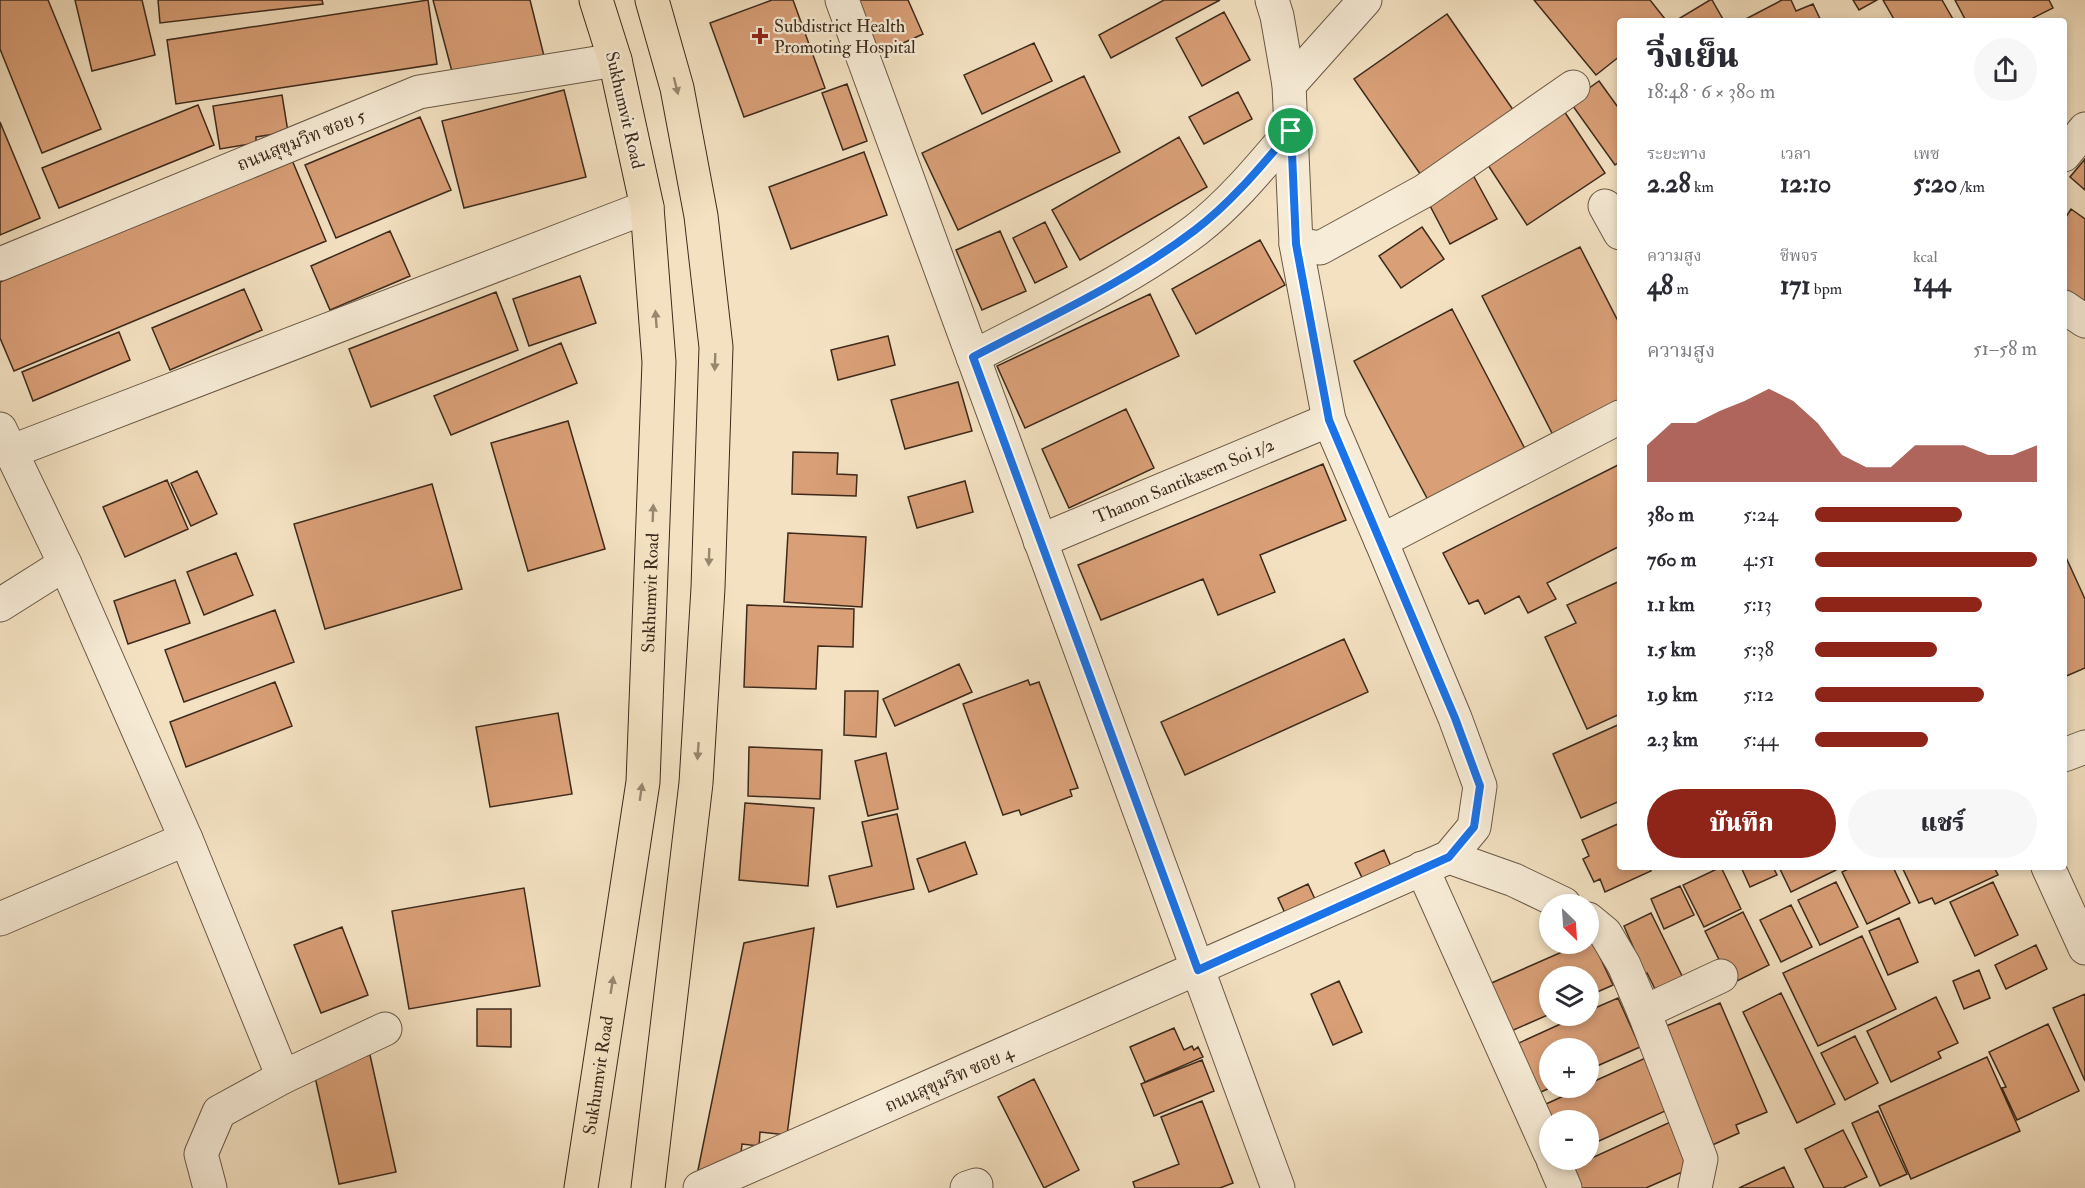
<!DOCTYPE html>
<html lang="th">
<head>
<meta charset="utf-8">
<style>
	:root { --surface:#fff; --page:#f7f7f7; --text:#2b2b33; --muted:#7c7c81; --accent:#8f2418 }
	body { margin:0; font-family:"IM FELL Double Pica","Noto Serif Thai",serif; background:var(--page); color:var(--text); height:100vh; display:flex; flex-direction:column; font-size:22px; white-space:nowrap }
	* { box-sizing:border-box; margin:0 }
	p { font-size:20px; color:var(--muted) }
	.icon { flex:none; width:33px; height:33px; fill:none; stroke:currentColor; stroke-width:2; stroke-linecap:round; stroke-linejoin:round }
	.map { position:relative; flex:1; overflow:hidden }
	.details { position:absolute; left:1617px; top:18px; width:450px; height:852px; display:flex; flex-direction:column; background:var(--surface); border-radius:6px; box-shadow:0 3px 9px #0003 }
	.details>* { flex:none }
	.needle { width:39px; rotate:155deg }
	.fabs { position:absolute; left:1539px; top:894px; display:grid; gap:12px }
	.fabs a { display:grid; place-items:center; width:60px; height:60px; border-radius:50%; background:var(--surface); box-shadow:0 3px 9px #0003; font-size:30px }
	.pin { position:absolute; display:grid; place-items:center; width:51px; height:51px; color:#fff; margin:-26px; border:3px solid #fff; border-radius:50%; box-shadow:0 2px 6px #0007 }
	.round { display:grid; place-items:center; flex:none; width:63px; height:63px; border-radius:32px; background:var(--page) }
	.summary { display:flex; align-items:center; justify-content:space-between; height:102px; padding:0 30px }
	h1 { font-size:33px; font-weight:800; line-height:45px }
	.metrics { display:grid; grid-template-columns:repeat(3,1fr); gap:9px; height:102px; padding:6px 30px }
	.metrics div { display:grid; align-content:center }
	.metrics b { font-size:26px; font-weight:800 }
	.metrics small { font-size:16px; font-weight:400 }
	.metrics p { font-size:16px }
	.chart { height:168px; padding:12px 30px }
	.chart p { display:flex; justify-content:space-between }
	.chart svg { width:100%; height:108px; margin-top:6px; fill:var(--accent); opacity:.7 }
	.button { display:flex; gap:12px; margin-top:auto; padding:12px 30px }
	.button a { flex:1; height:69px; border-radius:36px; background:var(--accent); color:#fff; font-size:24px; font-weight:800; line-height:69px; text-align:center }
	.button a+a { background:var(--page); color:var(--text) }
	ul { padding:0 30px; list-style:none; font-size:20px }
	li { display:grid; grid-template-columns:96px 72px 1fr; align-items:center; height:45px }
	li i { height:15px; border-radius:8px; background:var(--accent) }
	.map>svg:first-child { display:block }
	.building { fill:#d99f77; stroke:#3d2a1c; stroke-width:1.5 }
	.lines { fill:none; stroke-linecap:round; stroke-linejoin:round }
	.minor-casing { stroke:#6a5845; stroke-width:35 }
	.major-casing { stroke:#3d2a1c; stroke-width:35 }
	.minor { stroke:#f7ecd7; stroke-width:33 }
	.major { stroke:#f3e1c1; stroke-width:33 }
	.oneway { fill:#98866e }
	.route-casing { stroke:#fff; stroke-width:12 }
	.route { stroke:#1a73e8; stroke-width:8 }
	.poi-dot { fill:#8f2418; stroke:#f7ecd7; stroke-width:2 }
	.labels { text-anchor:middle; stroke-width:4.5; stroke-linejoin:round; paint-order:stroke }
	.poi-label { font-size:18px; fill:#3d2a1c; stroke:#f7ecd7; text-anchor:start }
	.street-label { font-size:18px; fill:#3d2a1c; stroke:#f7ecd7 }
</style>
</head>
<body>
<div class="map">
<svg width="2085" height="1188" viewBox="0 0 2085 1188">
	<rect width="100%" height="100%" fill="#f3e1c1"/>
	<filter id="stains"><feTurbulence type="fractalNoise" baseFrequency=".00333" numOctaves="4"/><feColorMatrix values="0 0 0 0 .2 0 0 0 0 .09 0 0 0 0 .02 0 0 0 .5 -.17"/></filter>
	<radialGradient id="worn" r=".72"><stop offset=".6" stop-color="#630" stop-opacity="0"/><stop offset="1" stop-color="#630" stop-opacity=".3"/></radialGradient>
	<!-- building -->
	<path class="building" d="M0,0H48L101,129L42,153L0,49Z
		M75,0H142L155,55L92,71Z
		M158,0H322L323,4L160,23Z
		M428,0L437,64L176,104L167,40Z
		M433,0H530L544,56L454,79Z
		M772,0H793L825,88L744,117L710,23Z
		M855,0H908L923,34L879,54Z
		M1164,0H1220L1111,58L1099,35Z
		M1534,0H1650L1665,19L1663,21H1620V56L1596,75Z
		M1712,0L1724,21H1675L1710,0Z
		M1782,0H1791L1796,11L1813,4L1821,21H1742Z
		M1853,0H1877L1859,10Z
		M1883,0H1942L1954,21H1895Z
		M1955,0H2049L2053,8L2027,21H1966Z
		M1224,12L1250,60L1202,86L1176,38Z
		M1447,14L1516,114L1423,178L1354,79Z
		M1034,43L1052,81L982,114L964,75Z
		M1084,76L1120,152L958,230L922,153Z
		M1599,81L1620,110V161L1615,165L1570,102Z
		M847,84L867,141L843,150L822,93Z
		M564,90L586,177L464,208L442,121Z
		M1238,92L1252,119L1204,144L1189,117Z
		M282,95L288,132L256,137V143L220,149L213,106Z
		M198,105L214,145L59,208L42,168Z
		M1560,105L1605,173L1527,225L1482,156Z
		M420,117L451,190L336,238L305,165Z
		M0,122L40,218L0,235Z
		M1179,137L1207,187L1080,260L1052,210Z
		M864,152L887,215L791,249L769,187Z
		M2085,159V190L2070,177Z
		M292,160L326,241L14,371L0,338V282Z
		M1473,175L1497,219L1450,244L1427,200Z
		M2071,209L2085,219V303L2064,289V220Z
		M1045,222L1067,267L1035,283L1013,238Z
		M1422,227L1444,259L1401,288L1379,256Z
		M390,231L410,276L330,310L311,266Z
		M1000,231L1026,291L982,310L956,250Z
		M1260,240L1285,285L1196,334L1172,289Z
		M1580,247L1620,325V401L1553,435L1482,296Z
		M580,276L596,323L529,346L513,299Z
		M244,289L262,330L170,370L152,328Z
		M496,292L518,350L371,407L349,349Z
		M1150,294L1179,356L1025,428L997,366Z
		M1452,309L1525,449L1428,500L1354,361Z
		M119,332L130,360L33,401L22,372Z
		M888,336L895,365L838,380L831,350Z
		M561,343L577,383L451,435L434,396Z
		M958,382L972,431L905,449L891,400Z
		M1126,409L1154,468L1069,508L1042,449Z
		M568,421L605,549L528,571L491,443Z
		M793,452L838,453L837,474L857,475L856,496L792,494Z
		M1323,464L1346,520L1260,555L1275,592L1218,615L1203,579L1101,620L1078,565Z
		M1620,464V546L1547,583L1556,599L1528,613L1519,596L1485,614L1478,600L1469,604L1443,553Z
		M197,471L217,514L191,526L171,483Z
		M167,480L188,529L125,557L103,507Z
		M965,481L973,512L917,528L908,497Z
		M432,484L462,589L325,629L294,524Z
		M788,533L866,537L862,607L784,602Z
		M236,553L253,595L204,615L187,572Z
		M2064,553L2085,599V668L2064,677Z
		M175,580L190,623L128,644L114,601Z
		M1620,581V714L1587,729L1545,637L1576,623L1567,605Z
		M747,605L854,609L853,647L818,646L816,689L744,687Z
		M275,610L294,662L184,702L165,650Z
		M1344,639L1368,692L1185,775L1161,722Z
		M959,664L972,692L895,726L883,699Z
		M1028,680L1030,685L1039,682L1078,788L1070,790L1072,796L1021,815L1019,810L1003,815L963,704Z
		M275,682L292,726L186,767L170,722Z
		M845,691H878L876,737L844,735Z
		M558,713L572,794L490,807L476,727Z
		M1620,724V801L1581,818L1553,754Z
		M749,747L822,750L820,799L748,796Z
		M886,753L898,809L868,816L855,761Z
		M745,803L814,808L808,886L739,880Z
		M897,814L914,889L837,907L829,876L872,866L862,822Z
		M1620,823V867H1649L1651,871L1605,892L1600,879L1594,882L1583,859L1589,856L1582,840Z
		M965,842L977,874L929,892L917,859Z
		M1384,850L1396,878L1368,890L1355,863Z
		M1721,867L1741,909L1704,927L1683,885Z
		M1741,867H1773L1777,875L1750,887Z
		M1779,867H1835L1836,870L1791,892Z
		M1852,867H1893L1910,903L1867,924L1842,872Z
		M1902,867H1994L1998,875L1935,904L1932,898L1919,903Z
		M1836,882L1858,927L1820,945L1798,900Z
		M1993,882L2018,935L1975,956L1950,902Z
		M1308,884L1320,910L1290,924L1278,898Z
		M1680,886L1694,915L1664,929L1651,899Z
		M524,888L540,986L409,1009L392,911Z
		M1791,905L1812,947L1781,962L1760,920Z
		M1743,912L1769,965L1731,984L1705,931Z
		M1651,913L1687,986L1660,999L1647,973L1638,977L1626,953L1634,949L1624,926Z
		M1899,918L1918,962L1888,975L1869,931Z
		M342,927L368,995L321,1013L294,945Z
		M814,928L787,1135L760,1132L759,1146L742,1144L740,1163L697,1175L744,943Z
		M1862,936L1896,1009L1818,1046L1783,973Z
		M1591,938L1613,985L1588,996V976H1550V1014L1509,1032L1487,985L1580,944H1588V940Z
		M2036,945L2047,969L2006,989L1995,965Z
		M1979,970L1990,998L1964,1009L1953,981Z
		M1339,981L1362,1032L1333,1045L1311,994Z
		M1781,993L1835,1104L1797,1123L1743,1012Z
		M2085,994V1081L2053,1008Z
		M1936,997L1958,1043L1938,1052L1941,1058L1891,1082L1867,1031Z
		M1618,998L1640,1047L1588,1070V1048H1550V1088L1532,1096L1510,1047L1578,1016H1588V1011Z
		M1720,1003L1767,1112L1736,1125L1739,1133L1708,1147L1657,1030Z
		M477,1009H511V1047L477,1046Z
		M2048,1024L2079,1091L2017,1120L2002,1088L2006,1087L1989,1052Z
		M1174,1028L1184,1050L1192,1046L1194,1050L1198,1047L1203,1057L1145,1082L1130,1047Z
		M1855,1036L1878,1083L1845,1100L1821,1053Z
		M370,1055L396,1172L339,1184L313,1068Z
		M1650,1056L1674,1107L1588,1146V1120H1550L1535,1109L1581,1088H1588V1084Z
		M1987,1057L2020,1131L1911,1179L1879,1106Z
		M1202,1060L1214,1091L1154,1116L1141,1084Z
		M1034,1079L1079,1170L1044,1188L998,1097Z
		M1202,1101L1233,1183L1220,1188H1135L1133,1182L1179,1164L1161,1117Z
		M1878,1111L1907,1174L1880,1186L1852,1123Z
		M1677,1119L1698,1165L1646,1188H1569L1561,1172Z
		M1843,1130L1867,1177L1843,1188H1824L1805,1149Z
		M1784,1167L1794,1188H1739Z"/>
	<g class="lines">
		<!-- minor casing -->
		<g class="minor-casing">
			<g id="minor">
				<path d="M842,0L1278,1188"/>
				<path d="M1272,0L1277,16L1289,85L1296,244L1329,420L1381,541L1620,417"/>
				<path d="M1289,85L1365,0"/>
				<path d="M2064,155L2085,129"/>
				<path d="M1605,206L1620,233"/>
				<path d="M1296,244L1320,248L1424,191L1573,87"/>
				<path d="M0,264L419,92L615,60"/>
				<path d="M2064,307L2085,321"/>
				<path d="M973,357C1049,317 1127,282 1196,230C1232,202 1262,165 1291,131"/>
				<path d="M0,429L65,564L186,839L283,1077L219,1112L201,1154L210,1188"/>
				<path d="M10,452L647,207"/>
				<path id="s1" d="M1040,541L1329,420"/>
				<path d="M0,605L65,564"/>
				<path d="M2064,755L2085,747"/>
				<path d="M1449,857L1514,880L1564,904"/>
				<path d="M2048,867L2085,948"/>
				<path d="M1422,868L1550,1153"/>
				<path d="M0,919L186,839"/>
				<path d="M1588,919L1605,933L1624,965L1644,1012L1701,1159L1695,1188"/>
				<path d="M1644,1012L1721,976"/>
				<path d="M283,1077L385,1029"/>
				<path d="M1553,1160L1565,1188"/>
				<path d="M700,1188L1449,857L1474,827L1480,786L1455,718L1381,541"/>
				<path d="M967,1188L976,1185"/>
			</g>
		</g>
		<!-- major casing -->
		<g class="major-casing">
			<g id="major">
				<path id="s2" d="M581,1188L643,782L659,362L647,207L615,60L596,0"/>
				<path d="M648,1188L696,783L708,588L716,347L701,216L677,88L652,0"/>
			</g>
		</g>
		<!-- minor -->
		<use href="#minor" class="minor"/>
		<!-- major -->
		<use href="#major" class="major"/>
	</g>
	<!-- one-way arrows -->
	<defs><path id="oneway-solid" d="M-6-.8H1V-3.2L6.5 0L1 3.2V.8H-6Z" transform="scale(1.5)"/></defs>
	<g class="oneway">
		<use href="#oneway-solid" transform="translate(676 86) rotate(76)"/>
		<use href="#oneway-solid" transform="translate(656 319) rotate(-94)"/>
		<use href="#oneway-solid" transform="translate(715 362) rotate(92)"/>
		<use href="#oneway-solid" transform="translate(653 513) rotate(-88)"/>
		<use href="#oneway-solid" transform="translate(709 557) rotate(92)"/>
		<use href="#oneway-solid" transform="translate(698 751) rotate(94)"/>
		<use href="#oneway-solid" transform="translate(641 792) rotate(-82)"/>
		<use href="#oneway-solid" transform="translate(612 985) rotate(-81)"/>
	</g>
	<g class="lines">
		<!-- route casing -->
		<g class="route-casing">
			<path id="route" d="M1291,131L1296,244L1329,420L1455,718L1480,786L1474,827L1449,857L1198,970L973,357C1049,317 1127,282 1195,230C1232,202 1262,165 1291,131Z"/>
		</g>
		<!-- route -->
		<use href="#route" class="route"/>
	</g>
	<!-- markers -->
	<path class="poi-dot" d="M757 27h6v6h6v6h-6v6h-6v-6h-6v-6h6z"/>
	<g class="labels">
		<!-- poi labels -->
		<g class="poi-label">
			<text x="774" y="32">Subdistrict Health<tspan x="774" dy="21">Promoting Hospital</tspan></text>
		</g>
		<!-- street labels -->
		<g class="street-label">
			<text transform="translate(625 110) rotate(77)" y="6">Sukhumvit Road</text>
			<text transform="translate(301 140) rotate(-22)" y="6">ถนนสุขุมวิท ซอย 5</text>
			<text dy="6" stroke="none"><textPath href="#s1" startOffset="156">Thanon Santikasem Soi 1/2</textPath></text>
			<text dy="6" stroke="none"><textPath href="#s2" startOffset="600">Sukhumvit Road</textPath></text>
			<text dy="6" stroke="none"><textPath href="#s2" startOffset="114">Sukhumvit Road</textPath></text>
			<text transform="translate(949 1079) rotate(-24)" y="6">ถนนสุขุมวิท ซอย 4</text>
		</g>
	</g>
	<rect width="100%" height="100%" filter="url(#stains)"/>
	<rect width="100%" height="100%" fill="url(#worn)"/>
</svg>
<div class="fabs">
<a><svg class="needle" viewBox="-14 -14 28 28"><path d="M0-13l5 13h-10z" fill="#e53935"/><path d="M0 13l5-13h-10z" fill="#7c7c81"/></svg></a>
<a><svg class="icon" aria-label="layers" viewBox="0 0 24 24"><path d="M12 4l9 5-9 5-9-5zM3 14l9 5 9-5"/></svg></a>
<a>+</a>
<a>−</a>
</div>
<div class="pin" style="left:1291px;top:131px;background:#1e9e55"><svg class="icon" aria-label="arrive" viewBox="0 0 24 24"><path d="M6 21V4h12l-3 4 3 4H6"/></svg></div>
<section class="details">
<div class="summary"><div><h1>วิ่งเย็น</h1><p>18:48 · 6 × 380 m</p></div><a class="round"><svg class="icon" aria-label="share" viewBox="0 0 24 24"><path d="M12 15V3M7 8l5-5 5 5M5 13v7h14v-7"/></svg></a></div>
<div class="metrics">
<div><p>ระยะทาง</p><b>2.28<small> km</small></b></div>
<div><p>เวลา</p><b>12:10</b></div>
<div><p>เพซ</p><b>5:20<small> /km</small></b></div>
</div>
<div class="metrics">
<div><p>ความสูง</p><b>48<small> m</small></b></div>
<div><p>ชีพจร</p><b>171<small> bpm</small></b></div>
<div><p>kcal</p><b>144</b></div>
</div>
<div class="chart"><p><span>ความสูง</span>51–58 m</p>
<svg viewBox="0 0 160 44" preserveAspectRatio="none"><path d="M0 44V29L10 20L20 20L30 15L40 11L50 6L60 11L70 20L80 33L90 38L100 38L110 29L120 29L130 29L140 33L150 33L160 29V44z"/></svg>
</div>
<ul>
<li><b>380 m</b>5:24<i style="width:66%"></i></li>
<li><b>760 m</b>4:51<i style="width:100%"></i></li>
<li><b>1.1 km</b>5:13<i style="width:75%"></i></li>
<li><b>1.5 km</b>5:38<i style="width:55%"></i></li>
<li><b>1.9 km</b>5:12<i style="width:76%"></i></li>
<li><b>2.3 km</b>5:44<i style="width:51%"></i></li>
</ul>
<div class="button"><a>บันทึก</a><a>แชร์</a></div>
</section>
</div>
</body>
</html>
